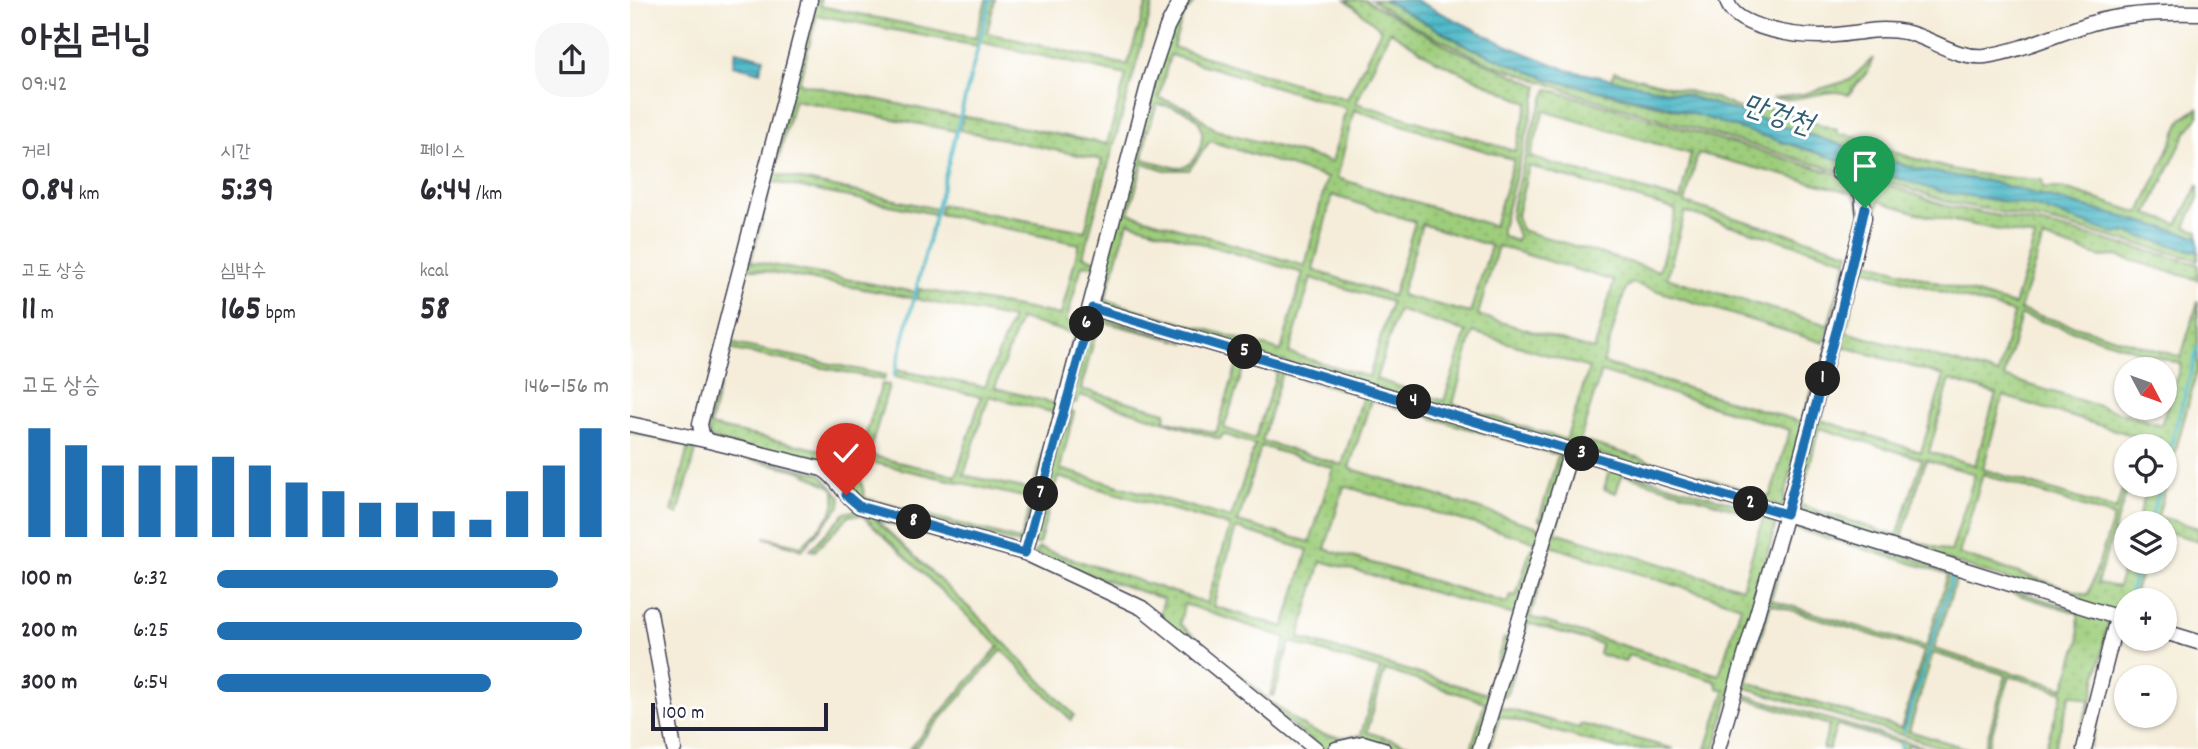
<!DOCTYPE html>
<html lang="ko">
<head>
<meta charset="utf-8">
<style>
	:root { --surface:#fff; --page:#f7f7f7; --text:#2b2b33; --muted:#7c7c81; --accent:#1f6fb2 }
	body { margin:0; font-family:Dekko,"Poor Story",sans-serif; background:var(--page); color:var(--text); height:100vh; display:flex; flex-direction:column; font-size:26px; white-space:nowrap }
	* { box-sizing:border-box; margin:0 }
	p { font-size:23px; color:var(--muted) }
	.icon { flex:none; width:38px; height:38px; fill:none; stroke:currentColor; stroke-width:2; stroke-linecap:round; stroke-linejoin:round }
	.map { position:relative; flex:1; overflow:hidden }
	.panel { display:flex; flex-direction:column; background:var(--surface); width:630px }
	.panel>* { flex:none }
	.needle { width:46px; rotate:131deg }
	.buttons { position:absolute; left:1484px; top:357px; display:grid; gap:14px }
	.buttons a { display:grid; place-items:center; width:63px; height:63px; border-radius:50%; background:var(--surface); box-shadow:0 2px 5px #0004; font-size:35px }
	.scale { position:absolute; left:21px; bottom:18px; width:177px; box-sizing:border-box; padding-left:7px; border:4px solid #22223b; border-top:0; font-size:19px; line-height:24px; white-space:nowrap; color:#22223b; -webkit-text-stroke:5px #fff; paint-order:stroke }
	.pin { position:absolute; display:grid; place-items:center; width:60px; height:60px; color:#fff; margin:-72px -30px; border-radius:50% 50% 50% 0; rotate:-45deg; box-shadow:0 0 7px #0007 }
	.pin .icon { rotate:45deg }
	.km { position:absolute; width:35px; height:35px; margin:-18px; border-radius:50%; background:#222; color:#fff; font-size:19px; line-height:35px; text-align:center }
	.round { display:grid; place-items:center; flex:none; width:74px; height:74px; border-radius:28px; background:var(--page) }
	.summary { display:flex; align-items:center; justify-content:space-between; height:119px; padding:0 21px }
	h1 { font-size:38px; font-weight:700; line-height:52px }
	.figures { display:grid; grid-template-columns:repeat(3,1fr); gap:10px; height:119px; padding:7px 21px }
	.figures div { display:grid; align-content:center }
	.figures b { font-size:35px; font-weight:700 }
	.figures small { font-size:19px; font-weight:400 }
	.figures p { font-size:19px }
	.chart { height:196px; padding:14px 21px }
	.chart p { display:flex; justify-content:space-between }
	.chart svg { width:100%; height:126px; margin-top:7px; stroke:var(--accent); stroke-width:6 }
	ul { padding:0 21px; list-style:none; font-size:23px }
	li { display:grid; grid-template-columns:112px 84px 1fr; align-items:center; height:52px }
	li i { height:18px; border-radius:9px; background:var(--accent) }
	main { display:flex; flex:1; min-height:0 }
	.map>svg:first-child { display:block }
	.grass { fill:url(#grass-dots); stroke:#60785c; stroke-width:2; fill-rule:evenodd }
	.water { fill:url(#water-rules); stroke:#366d81; stroke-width:2 }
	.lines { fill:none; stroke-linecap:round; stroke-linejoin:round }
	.stream { stroke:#4bb8c7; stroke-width:3.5 }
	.minor-casing { stroke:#424053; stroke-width:17 }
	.minor { stroke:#fff; stroke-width:14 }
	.route-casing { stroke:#fff; stroke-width:14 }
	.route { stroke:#1f6fb2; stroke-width:9 }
	.labels { text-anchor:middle; stroke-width:6; stroke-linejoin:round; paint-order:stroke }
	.water-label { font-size:30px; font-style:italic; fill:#325e73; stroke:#fff }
</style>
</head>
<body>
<main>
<section class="panel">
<div class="summary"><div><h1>아침 러닝</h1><p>09:42</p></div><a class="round"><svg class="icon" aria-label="share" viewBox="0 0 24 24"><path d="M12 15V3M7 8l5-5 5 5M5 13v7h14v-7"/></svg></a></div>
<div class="figures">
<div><p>거리</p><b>0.84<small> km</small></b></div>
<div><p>시간</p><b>5:39</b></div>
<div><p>페이스</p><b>6:44<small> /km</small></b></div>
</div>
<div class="figures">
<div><p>고도 상승</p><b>11<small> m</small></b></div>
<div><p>심박수</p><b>165<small> bpm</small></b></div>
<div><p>kcal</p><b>58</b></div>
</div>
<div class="chart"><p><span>고도 상승</span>146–156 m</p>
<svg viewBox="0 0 160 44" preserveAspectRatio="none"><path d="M5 44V6M15 44V12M25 44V19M35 44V19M45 44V19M55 44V16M65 44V19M75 44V25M85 44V28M95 44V32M105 44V32M115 44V35M125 44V38M135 44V28M145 44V19M155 44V6"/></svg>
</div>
<ul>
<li><b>100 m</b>6:32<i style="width:87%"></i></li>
<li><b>200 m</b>6:25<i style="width:93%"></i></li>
<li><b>300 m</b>6:54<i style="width:70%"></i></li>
</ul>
</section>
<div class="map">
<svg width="1568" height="749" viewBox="0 0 1568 749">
	<defs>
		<pattern id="grass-dots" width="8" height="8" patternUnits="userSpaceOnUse" patternTransform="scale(1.75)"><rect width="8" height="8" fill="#9ecd7c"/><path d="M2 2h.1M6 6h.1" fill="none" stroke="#88b06c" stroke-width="1.8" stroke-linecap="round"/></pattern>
		<pattern id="water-rules" width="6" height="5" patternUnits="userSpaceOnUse" patternTransform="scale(1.75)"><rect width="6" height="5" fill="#4bb8c7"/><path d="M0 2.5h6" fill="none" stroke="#3e95a3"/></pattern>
	</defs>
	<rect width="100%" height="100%" fill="#fff"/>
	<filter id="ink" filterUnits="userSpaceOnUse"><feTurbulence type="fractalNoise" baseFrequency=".0143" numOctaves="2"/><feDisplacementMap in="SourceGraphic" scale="14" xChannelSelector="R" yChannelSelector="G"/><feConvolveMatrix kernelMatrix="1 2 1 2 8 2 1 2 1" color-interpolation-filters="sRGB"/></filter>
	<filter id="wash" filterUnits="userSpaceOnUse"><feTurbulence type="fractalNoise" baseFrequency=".00686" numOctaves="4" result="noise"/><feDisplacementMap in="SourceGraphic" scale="28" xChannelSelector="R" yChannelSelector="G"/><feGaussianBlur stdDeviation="1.57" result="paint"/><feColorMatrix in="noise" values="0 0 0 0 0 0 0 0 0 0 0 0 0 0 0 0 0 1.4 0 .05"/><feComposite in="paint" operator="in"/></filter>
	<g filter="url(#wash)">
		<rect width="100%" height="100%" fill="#f5edd9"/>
		<!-- grass -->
		<path class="grass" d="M184,0H191L190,6L345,38L356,0H359L347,46L187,15L169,83L330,117L326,131L164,100L144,174L307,209L305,214L142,182L121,261L285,292L283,298L118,268L100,343L255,375L254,380L98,349L80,426L228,458L252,384L259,385L239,455L326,476L351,397L265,377L266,370L355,387L382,319L286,299L289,289L431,315L449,244L309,214L311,205L455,231L472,160L329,130L333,116L477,144L496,75L350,42L361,0H365L357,33L497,65L518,0H524L453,256L465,260L468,267L452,265L436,322L453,326L392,545L231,502L215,479L202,469L81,439L76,425ZM390,319L444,334L427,404L365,388ZM359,396L425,413L402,490L334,475ZM236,461L402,499L391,537L389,540L235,498L230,475Z
			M554,0H566L553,17L543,47L717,99L751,29L716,0H735L821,48L909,86L872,228V236L886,241L888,236L881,217L883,203L905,119L918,89L1208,174L1230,195L1068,153L1055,203L1219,252L1194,343L1002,283L996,288L973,363L1172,422L1184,383L1152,507L465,307L512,132L517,134L513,159L547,168L557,166C574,151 581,122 555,111C546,107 536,106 527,104L518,131L512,129L532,48ZM760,31L805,60L898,103L885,151L726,103ZM540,55L716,108L702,162L586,130L560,109L529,98ZM724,110L884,160L864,226L707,178ZM914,111L1061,154L1050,200L900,157ZM580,141L697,178L675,266L499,213L513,163L535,170H559ZM899,166L1046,210L1029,271L891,230L887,215ZM702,195L785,222L763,296L683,270ZM1055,212L1217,260L1198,325L1037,278ZM498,222L673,273L651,351L475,300ZM792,224L861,246L840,313L771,295ZM868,246L984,281L964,350L848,315ZM681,278L761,302L739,377L659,353ZM768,310L836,332L814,401L746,379ZM843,332L959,368L936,440L823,404ZM971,372L1160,430L1140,497L950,440Z
			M742,0H754L839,47L918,79L1072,116L1308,191L1403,206L1551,248L1568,252V260L1418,221L1317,202L1257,181L1209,171L953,96L857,62L783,26Z
			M1243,58L1238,71L1218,95C1199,85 1171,104 1143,98L1173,94L1220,80Z
			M984,72L1085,98L1115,111L1122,103L1207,130L1208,135C1221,132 1242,143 1254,148C1314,171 1349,176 1412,180L1413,188H1432L1510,213L1552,119L1568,108V117L1556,133L1517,214L1548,224L1568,185V198L1555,227L1568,231V237L1361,182L1290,170L1052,94L982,80Z
			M1216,176L1256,184L1316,206L1417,225L1568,264V280L1486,256L1471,257L1413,238L1390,310L1551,357L1568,301V368L1528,516L1568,528V541L1535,531V523H1507L1518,485H1535V446H1529L1530,440L1516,436L1512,446H1506L1508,437L1373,396L1353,469L1486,510L1496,478V485H1499L1467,583L1488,587L1496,559L1515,562L1502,600H1496V617L1164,512L1163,501L1236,221ZM1249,201L1293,215L1405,237L1384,305L1232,260ZM1231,268L1384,313L1368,374L1216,332ZM1391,315L1551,364L1531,425L1374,377ZM1212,346L1314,376L1291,452L1191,420ZM1320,380L1366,394L1345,465L1299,452ZM1189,428L1292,459L1267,536L1170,505ZM1296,460L1345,474L1321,552L1272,537ZM1353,474L1484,517L1458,595L1329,554Z
			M465,315L557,343L469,321L451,389L536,412L535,420L586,433L609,358L726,388L724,393L652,373L632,441L712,465L735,390L935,454L916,521L909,520L928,455L741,400L719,468L914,529L910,543L714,486L695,549L877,603L881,595L886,596L901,548L908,549L887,616L691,561L669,638L857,694L874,638L879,640L848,749H841L855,702L755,670L737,732L792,749H766L734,740L693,749L640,709L643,703C672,727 692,743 731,735L750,669L660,642L644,696L640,695L656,638L554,604L550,624L638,699L635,705L529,617L534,599L448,571L404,553L409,548L577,603L600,526L428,477L409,544H402L438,410L444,412L430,469L601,518L625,445L593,434L590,439L450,395L446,403L440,402ZM616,361L647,372L625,439L594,428ZM631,446L703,468L680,542L608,522ZM606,528L678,550L654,627L583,606Z
			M0,426L191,474L211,497L210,506L172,550L134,537L171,546C185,531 213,511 203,488L170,471L67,447L48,514L42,512L58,446L0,432Z
			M941,456L1148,516L1085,749H1076L1095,691L1088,688L1085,681L998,655L995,662L969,654L971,644L898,623L876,696L869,695ZM945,461L979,471L974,489L986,493L992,474L1133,518L1112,588L925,532ZM921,546L1111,606L1089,675L900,617Z
			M230,509L414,566L405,567L245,519L354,622L444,715L441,720L372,650L284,749H279L369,646L232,515L219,516L185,551L180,550L215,513Z
			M1161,520L1479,620L1451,749H1444L1460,700L1441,694L1424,749H1415L1433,692L1380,676L1357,749H1354L1376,675L1303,653L1279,731L1339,749H1317L1113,687ZM1163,528L1318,574L1296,647L1141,600ZM1323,571L1325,573L1274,732L1272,731ZM1327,577L1448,613L1449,641L1434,688L1304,649ZM1141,604L1294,651L1271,728L1117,682Z
			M1489,624L1496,626L1459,749L1492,627Z
			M1107,694H1112L1301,749L1278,745L1277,749H1271L1272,744L1207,725L1199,749H1193L1199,725L1114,698L1099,749H1090Z
			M866,706L949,728L951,724L1044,749H989L870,716L859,749H853Z"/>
		<!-- water -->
		<path class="water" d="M754,0H785L878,46L937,70L1052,94L1290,170L1361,182L1568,237V252L1493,232L1486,234L1403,206L1308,191L1038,106L918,79L839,47Z
			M106,51L134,58L130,72L103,65Z"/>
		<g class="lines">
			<!-- stream -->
			<path class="stream" d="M264,376L360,0
				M1535,467L1568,347
				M1520,523L1530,485
				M1498,600L1509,562
				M1494,612L1496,605
				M1274,731L1324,572
				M1270,749L1271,744"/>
		</g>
	</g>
	<g filter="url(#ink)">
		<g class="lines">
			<!-- minor casing -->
			<g class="minor-casing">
				<path id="minor" d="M180,0L70,424L72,435L79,441L192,469C208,477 213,495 229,506L395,553L512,608L686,749
					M1097,0C1102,28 1166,36 1190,36C1221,36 1243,26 1275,32C1303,38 1325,59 1355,56C1396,50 1433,30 1473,20C1504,13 1536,12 1568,13
					M462,308L1156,514L1496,620
					M0,424L79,441
					M395,553L520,78L537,27L551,0
					M20,613L44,749
					M1535,632L1568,642
					M706,749L733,743L753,749
					M850,749L941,451
					M1088,749L1156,514L1234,218L1232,193L1208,172
					M1454,749L1487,618"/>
			</g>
			<!-- minor -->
			<use href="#minor" class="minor"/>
		</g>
	</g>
	<g class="lines" filter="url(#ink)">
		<!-- route casing -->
		<g class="route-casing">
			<path id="route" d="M216,495L229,506L395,553L462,308L1156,514L1209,320L1235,208"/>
		</g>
		<!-- route -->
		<use href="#route" class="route"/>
	</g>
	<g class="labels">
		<!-- water labels -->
		<g class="water-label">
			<text transform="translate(1148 113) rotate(18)" y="10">만겅천</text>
		</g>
	</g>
</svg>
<div class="buttons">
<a><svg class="needle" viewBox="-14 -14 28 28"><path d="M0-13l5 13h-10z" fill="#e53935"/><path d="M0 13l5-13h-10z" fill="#7c7c81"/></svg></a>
<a><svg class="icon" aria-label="locate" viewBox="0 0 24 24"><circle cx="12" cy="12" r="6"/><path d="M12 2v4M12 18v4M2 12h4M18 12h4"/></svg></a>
<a><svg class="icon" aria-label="layers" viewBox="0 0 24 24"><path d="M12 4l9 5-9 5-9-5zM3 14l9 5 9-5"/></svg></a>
<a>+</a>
<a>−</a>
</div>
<div class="scale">100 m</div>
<div class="pin" style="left:1235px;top:208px;background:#1e9e55"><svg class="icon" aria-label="arrive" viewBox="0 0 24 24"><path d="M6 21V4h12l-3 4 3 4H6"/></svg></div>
<div class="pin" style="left:216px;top:495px;background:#d93025"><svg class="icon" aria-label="check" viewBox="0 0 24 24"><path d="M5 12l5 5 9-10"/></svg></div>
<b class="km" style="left:1193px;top:379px">1</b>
<b class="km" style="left:1121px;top:504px">2</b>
<b class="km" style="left:952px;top:454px">3</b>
<b class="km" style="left:784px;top:402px">4</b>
<b class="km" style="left:615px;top:352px">5</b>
<b class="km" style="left:457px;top:324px">6</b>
<b class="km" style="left:411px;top:494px">7</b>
<b class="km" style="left:284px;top:522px">8</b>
</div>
</main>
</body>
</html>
